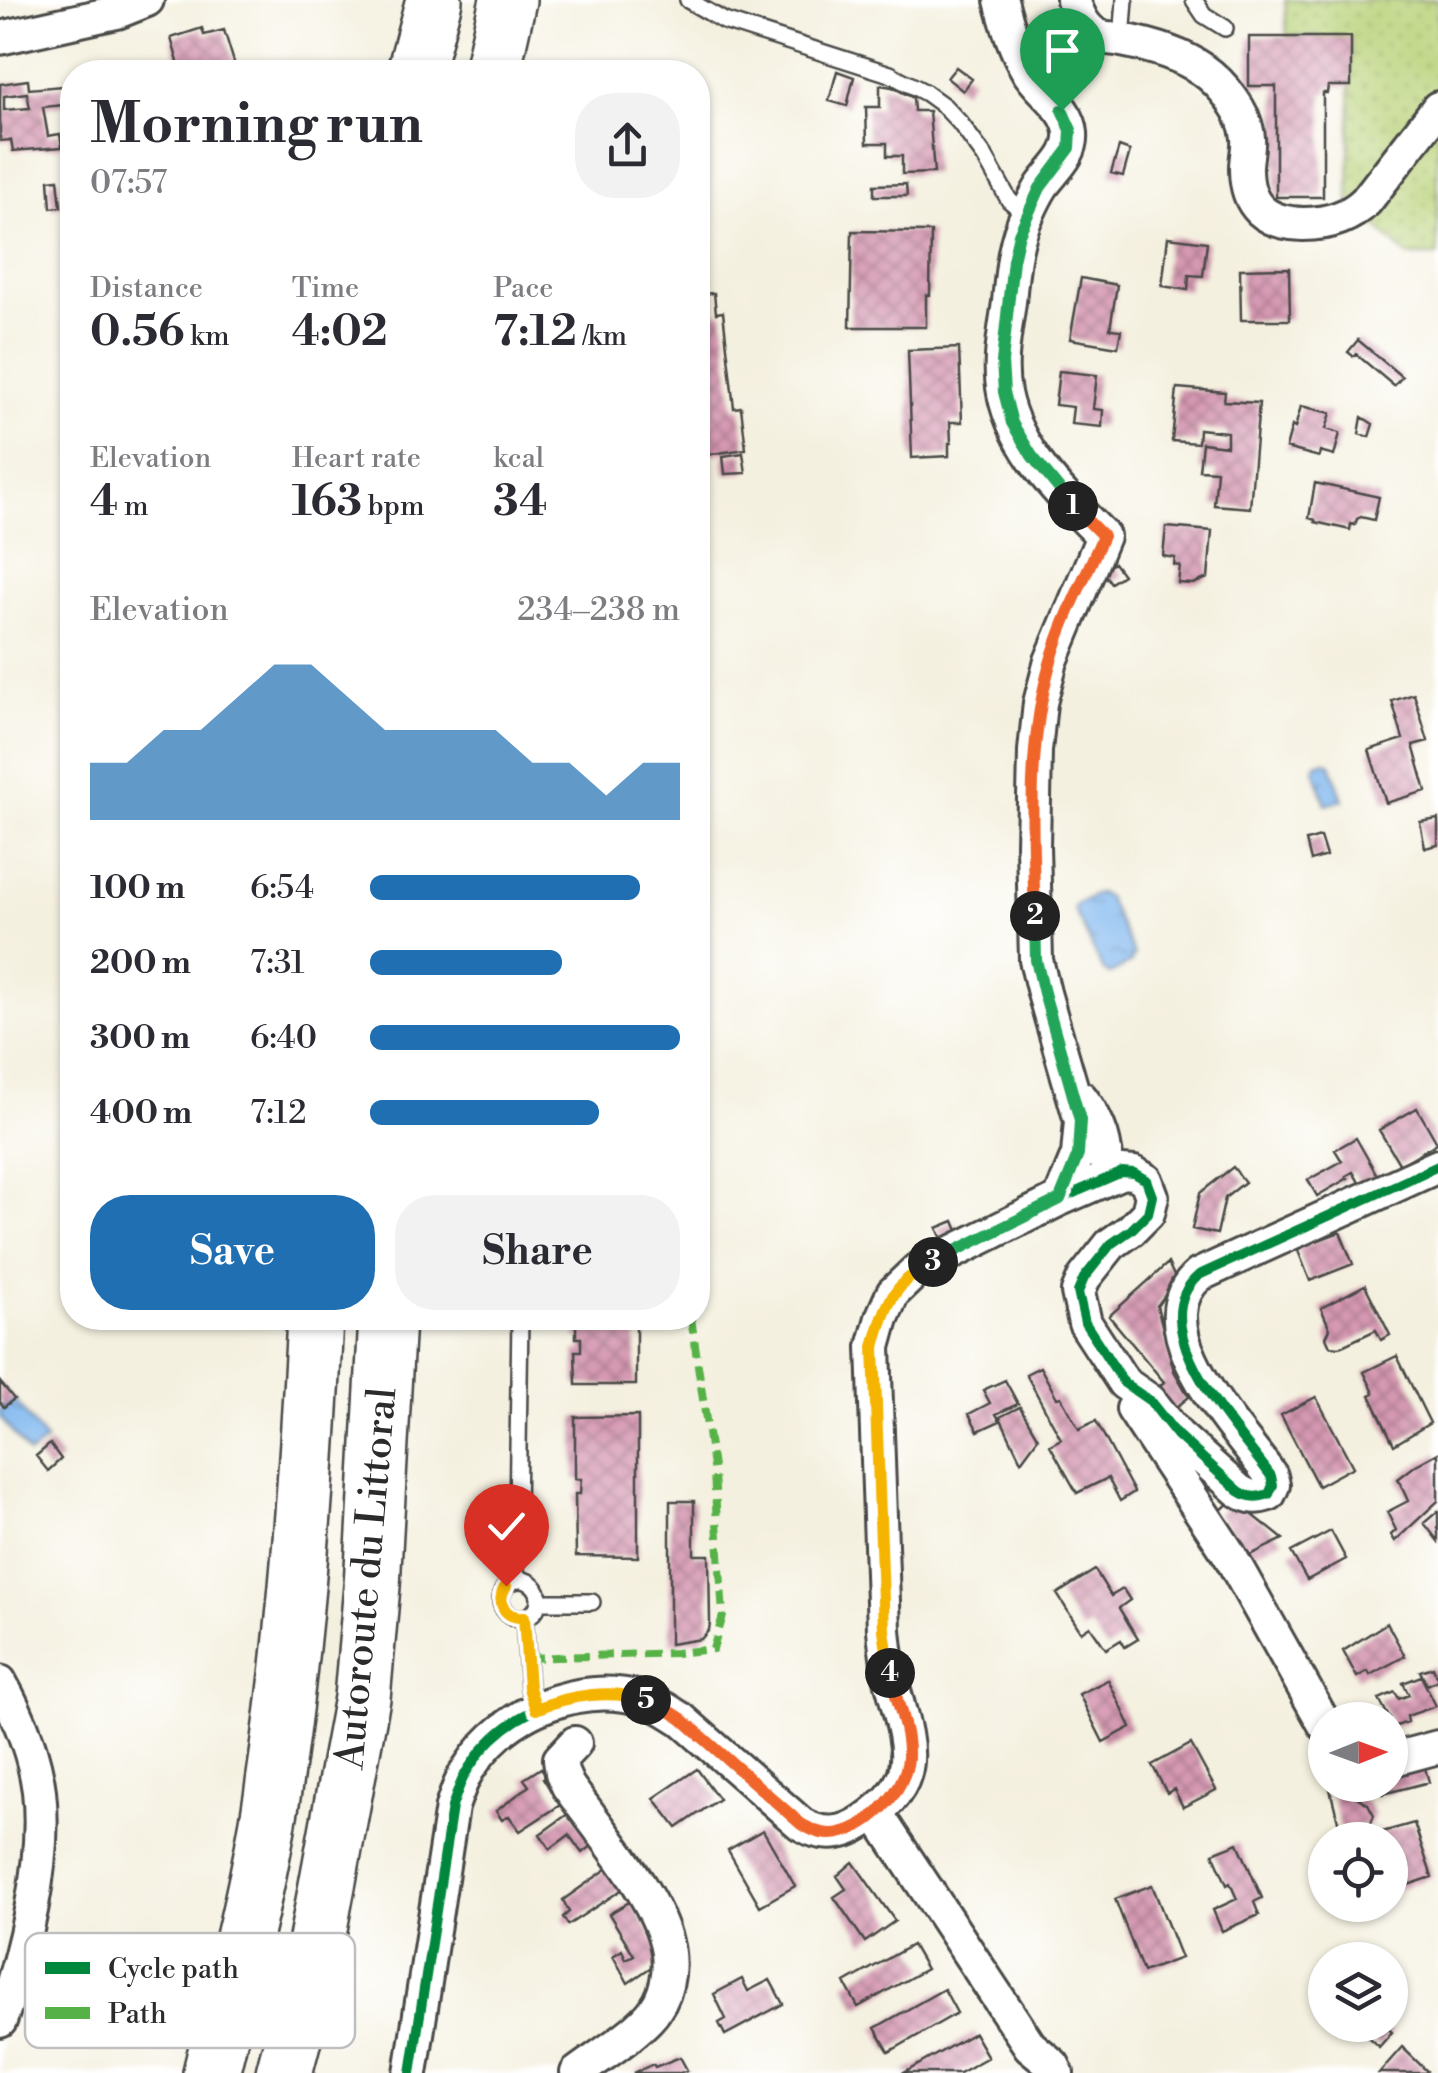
<!DOCTYPE html>
<html lang="en">
<head>
<meta charset="utf-8">
<style>
	:root { --surface:#fff; --page:#f2f2f3; --text:#2b2b33; --muted:#7c7c81; --accent:#1f6fb2 }
	body { margin:0; font-family:"Libre Bodoni",serif; background:var(--page); color:var(--text); height:100vh; display:flex; flex-direction:column; font-size:38px; white-space:nowrap }
	* { box-sizing:border-box; margin:0 }
	p { font-size:32px; color:var(--muted) }
	.icon { flex:none; width:55px; height:55px; fill:none; stroke:currentColor; stroke-width:2; stroke-linecap:round; stroke-linejoin:round }
	.map { position:relative; flex:1; overflow:hidden }
	.side { position:absolute; left:60px; top:60px; width:650px; height:1270px; display:flex; flex-direction:column; background:var(--surface); border-radius:40px; box-shadow:0 2px 8px #0004 }
	.side>* { flex:none }
	.needle { width:65px; rotate:89deg }
	.tools { position:absolute; left:1308px; top:1702px; display:grid; gap:20px }
	.tools a { display:grid; place-items:center; width:100px; height:100px; border-radius:50%; background:var(--surface); box-shadow:0 2px 8px #0004; font-size:50px }
	.pin { position:absolute; display:grid; place-items:center; width:85px; height:85px; color:#fff; margin:-102px -42px; border-radius:50% 50% 50% 0; rotate:-45deg; box-shadow:0 0 10px #0007 }
	.pin .icon { rotate:45deg }
	.km { position:absolute; width:50px; height:50px; margin:-25px; border-radius:50%; background:#222; color:#fff; font-size:28px; line-height:50px; text-align:center }
	.round { display:grid; place-items:center; flex:none; width:105px; height:105px; border-radius:40px; background:var(--page) }
	.head { display:flex; align-items:center; justify-content:space-between; height:170px; padding:0 30px }
	h1 { font-size:55px; font-weight:700; line-height:75px }
	.stats { display:grid; grid-template-columns:repeat(3,1fr); gap:15px; height:170px; padding:10px 30px }
	.stats div { display:grid; align-content:center }
	.stats b { font-size:42px; font-weight:700 }
	.stats small { font-size:28px; font-weight:400 }
	.stats p { font-size:28px }
	.chart { height:280px; padding:20px 30px }
	.chart p { display:flex; justify-content:space-between }
	.chart svg { width:100%; height:180px; margin-top:10px; fill:var(--accent); opacity:.7 }
	.primary-button { display:flex; gap:20px; margin-top:auto; padding:20px 30px }
	.primary-button a { flex:1; height:115px; border-radius:40px; background:var(--accent); color:#fff; font-size:40px; font-weight:700; line-height:115px; text-align:center }
	.primary-button a+a { background:var(--page); color:var(--text) }
	ul { padding:0 30px; list-style:none; font-size:32px }
	li { display:grid; grid-template-columns:160px 120px 1fr; align-items:center; height:75px }
	li i { height:25px; border-radius:12px; background:var(--accent) }
	.map>svg:first-child { display:block }
	.grass { fill:url(#grass-dots); stroke:#727e52; stroke-width:2.5 }
	.water { fill:url(#water-ripples); stroke:#55718d; stroke-width:2.5 }
	.building { fill:url(#building-cross-hatch); fill-rule:evenodd }
	.lines { fill:none; stroke-linecap:round; stroke-linejoin:round }
	.lane-casing { stroke:#494946; stroke-width:20 }
	.street-casing { stroke:#494946; stroke-width:38 }
	.highway-casing { stroke:#494946; stroke-width:60 }
	.lane { stroke:#fff; stroke-width:15 }
	.street { stroke:#fff; stroke-width:32 }
	.highway { stroke:#fff; stroke-width:55 }
	.quiet { stroke:#56b246; stroke-width:8; stroke-dasharray:15 8; stroke-linecap:butt }
	.cycleway-casing { stroke:#fff; stroke-width:16 }
	.cycleway { stroke:#00873e; stroke-width:10 }
	.split-1-casing { stroke:#fff; stroke-width:20 }
	.split-2-casing { stroke:#fff; stroke-width:20 }
	.split-3-casing { stroke:#fff; stroke-width:20 }
	.split-4-casing { stroke:#fff; stroke-width:20 }
	.split-5-casing { stroke:#fff; stroke-width:20 }
	.split-6-casing { stroke:#fff; stroke-width:20 }
	.split-1 { stroke:#22a559; stroke-width:12 }
	.split-2 { stroke:#f0652b; stroke-width:12 }
	.split-3 { stroke:#22a559; stroke-width:12 }
	.split-4 { stroke:#f5b400; stroke-width:12 }
	.split-5 { stroke:#f0652b; stroke-width:12 }
	.split-6 { stroke:#f5b400; stroke-width:12 }
	.labels { text-anchor:middle; stroke-width:8; stroke-linejoin:round; paint-order:stroke }
	.street-label { font-size:40px; fill:#2b2b2b; stroke:#fff }
	.key { fill:#fff; stroke:#bfbfbf; stroke-width:2.5 }
	.key-label { font-size:28px; fill:#2b2b2b }
</style>
</head>
<body>
<div class="map">
<svg width="1438" height="2073" viewBox="0 0 1438 2073">
	<defs>
		<pattern id="grass-dots" width="8" height="8" patternUnits="userSpaceOnUse" patternTransform="scale(2.5)"><rect width="8" height="8" fill="#b9d278"/><path d="M2 2h.1M6 6h.1" fill="none" stroke="#9fb468" stroke-width="1.8" stroke-linecap="round"/></pattern>
		<pattern id="water-ripples" width="26" height="14" patternUnits="userSpaceOnUse" patternTransform="scale(2.5)"><rect width="26" height="14" fill="#7fb7ef"/><path d="M2 4q2-2 4 0t4 0M15 11q2-2 4 0t4 0" fill="none" stroke="#6895c2"/></pattern>
		<pattern id="building-cross-hatch" width="8" height="8" patternUnits="userSpaceOnUse" patternTransform="scale(2.5)"><rect width="8" height="8" fill="#d699b2"/><path d="M0 0l8 8M0 8l8-8" fill="none" stroke="#ae7d91"/></pattern>
	</defs>
	<rect width="100%" height="100%" fill="#fff"/>
	<filter id="ink" filterUnits="userSpaceOnUse"><feTurbulence type="fractalNoise" baseFrequency=".01" numOctaves="2"/><feDisplacementMap in="SourceGraphic" scale="20" xChannelSelector="R" yChannelSelector="G"/><feConvolveMatrix kernelMatrix="1 2 1 2 8 2 1 2 1" color-interpolation-filters="sRGB"/></filter>
	<filter id="wash" filterUnits="userSpaceOnUse"><feTurbulence type="fractalNoise" baseFrequency=".0048" numOctaves="4" result="noise"/><feDisplacementMap in="SourceGraphic" scale="40" xChannelSelector="R" yChannelSelector="G"/><feGaussianBlur stdDeviation="2.25" result="paint"/><feColorMatrix in="noise" values="0 0 0 0 0 0 0 0 0 0 0 0 0 0 0 0 0 1.4 0 .05"/><feComposite in="paint" operator="in"/></filter>
	<g filter="url(#wash)">
		<rect width="100%" height="100%" fill="#f4f0df"/>
		<!-- grass -->
		<path class="grass" d="M1285,0H1438V256H1408L1349,201L1351,38L1287,36Z"/>
		<!-- water -->
		<path class="water" d="M1325,761L1331,764L1343,800L1326,805L1314,769L1317,764Z
			M1098,893L1107,897L1134,955L1130,963L1110,974L1103,970L1074,909L1076,905Z
			M14,1399L46,1441L29,1454L0,1417V1409Z"/>
		<g id="blocks">
			<!-- building -->
			<path class="building" d="M202,28L204,35L224,30L237,72H181L171,38Z
				M1249,37H1351V86H1328L1327,93H1323V197H1276V86H1249Z
				M956,67L972,79L963,91L947,78Z
				M837,71L854,77L847,106L829,101Z
				M28,80L29,89L62,86L63,105L43,107L48,136L60,134L62,147L13,151L11,140L0,141V84ZM27,93L30,108L4,110V96Z
				M880,85L892,87L913,98L914,111H929L934,173L902,174V156H887V143H867L866,107H880Z
				M1119,147L1130,151L1123,176L1111,173Z
				M58,179L61,207L51,208L49,180Z
				M906,184L907,196H874V185Z
				M852,231L931,232L930,295H926V327H850Z
				M1168,237L1207,242L1203,276L1189,275L1188,290L1162,286Z
				M1289,268L1290,320H1241L1240,269Z
				M1081,278L1117,285L1110,329L1121,330L1118,347L1070,339Z
				M714,293L716,313L723,312L734,408L741,407L746,449L698,456V294Z
				M1358,340L1402,377L1394,386L1356,354L1353,356L1348,352Z
				M959,348L962,422H950L951,443H949V456L912,458L908,350Z
				M1059,371L1097,375L1093,409L1103,410L1102,427L1071,424L1073,407L1055,405Z
				M1177,388L1225,392L1224,401L1259,403L1250,508L1214,505L1217,471L1199,470L1202,443L1227,446V432L1199,429L1198,443L1172,441Z
				M1301,406L1331,413L1326,429L1340,433L1334,456L1320,452L1319,457L1286,448L1292,426L1295,428Z
				M1362,417L1373,424L1369,437L1359,434Z
				M743,453L746,473L725,474L723,456Z
				M1315,483L1379,497L1374,520L1361,517L1357,519L1355,525L1351,524L1350,530L1315,522V520L1309,518Z
				M1166,527L1212,531L1208,578L1193,584L1178,583L1180,566L1174,565L1175,558L1163,556Z
				M1114,563L1123,575L1111,583L1102,571Z
				M1414,694L1428,741L1413,745L1426,791L1386,803L1369,750L1403,739L1392,701Z
				M1438,819V845L1425,848L1420,822Z
				M1320,837L1326,856L1311,861L1306,841Z
				M1417,1108L1437,1143L1400,1165L1379,1130Z
				M1356,1138L1377,1175L1360,1184L1353,1172L1346,1176L1348,1178L1317,1196L1308,1180L1342,1161L1335,1150Z
				M1233,1167L1245,1182L1225,1198L1217,1234L1192,1229L1200,1193Z
				M954,1221L959,1233L942,1239L937,1228Z
				M1340,1232L1353,1264L1310,1281L1297,1248Z
				M1168,1263L1176,1280L1157,1306L1174,1371L1189,1397L1173,1410L1155,1391L1164,1382L1109,1316Z
				M1365,1285L1390,1335L1381,1340L1376,1330L1340,1347L1330,1346L1326,1337L1330,1329L1321,1308Z
				M576,1318H636V1385H576L575,1351H581V1338H576Z
				M1397,1356L1430,1423L1394,1445L1370,1395L1374,1393L1364,1372Z
				M1040,1367L1057,1398L1061,1397L1079,1429L1096,1421L1134,1492L1120,1501L1108,1478L1077,1493L1050,1445L1061,1439L1026,1374Z
				M1005,1380L1018,1404L996,1414L1000,1421L978,1431L969,1414L990,1403L983,1390Z
				M0,1382L14,1399L4,1407L0,1402Z
				M1316,1397L1353,1467L1318,1486L1281,1415Z
				M1020,1407L1038,1438L1021,1461L1000,1417Z
				M638,1416V1557L576,1556L575,1494H580L581,1479H575V1417Z
				M50,1444L61,1459L48,1471L36,1456Z
				M1438,1453V1501L1395,1541L1391,1535L1396,1530L1387,1512L1408,1501L1398,1479L1416,1465Z
				M1233,1499L1283,1539L1250,1555L1217,1514Z
				M670,1501H694V1555H709L710,1623L709,1630L701,1639L670,1644Z
				M1438,1511V1541L1424,1523Z
				M1331,1531L1346,1559L1307,1580L1291,1552Z
				M1095,1570L1111,1596L1123,1589L1130,1600L1119,1608L1138,1639L1125,1647L1121,1640L1106,1649L1090,1626L1081,1632L1057,1594Z
				M1387,1623L1405,1656L1370,1675L1368,1671L1357,1677L1343,1651Z
				M1433,1667L1438,1680L1427,1685L1420,1671Z
				M1421,1676L1436,1706L1407,1716L1408,1722L1390,1728V1719L1379,1699L1395,1692L1399,1699L1409,1695L1403,1683Z
				M1108,1680L1131,1727L1103,1742L1079,1694Z
				M1191,1744L1216,1790L1183,1807L1174,1789L1167,1793L1152,1765Z
				M1423,1761L1429,1782L1383,1794L1380,1785H1390V1770Z
				M541,1768L547,1776L543,1778L560,1805L520,1831L509,1816L502,1820L496,1811L529,1786L524,1779Z
				M697,1769L719,1799L677,1828L654,1798Z
				M1329,1785H1343L1345,1790L1368,1804L1374,1815L1370,1825L1340,1829Z
				M572,1811L595,1844L582,1853L569,1835L550,1849L540,1834Z
				M1414,1823L1432,1877L1390,1891V1840H1370L1368,1836Z
				M763,1830L795,1886L760,1906L728,1850Z
				M1238,1843L1262,1898L1254,1902L1259,1915L1222,1931L1213,1910L1237,1899L1230,1883L1227,1885L1213,1853Z
				M853,1862L895,1921L865,1942L834,1897L846,1889L837,1876Z
				M611,1866L626,1887L568,1925L563,1917L569,1912L563,1900Z
				M1152,1885L1181,1958L1143,1972L1115,1899Z
				M631,1901L657,1946L660,1961L628,1983L613,1956L622,1950L626,1959L634,1955L609,1914Z
				M912,1945L926,1969L858,2007L845,1983Z
				M742,1979L748,1991L770,1980L783,2004L725,2035L719,2023L726,2019L714,1994Z
				M944,1989L957,2013L889,2052L875,2028Z
				M1371,2025H1384L1392,2032L1379,2047L1363,2033Z
				M974,2033L988,2057L959,2073H904Z
				M1402,2047L1427,2071L1425,2073H1379Z
				M680,2057L687,2070L680,2073H634L653,2064L655,2067Z"/>
		</g>
	</g>
	<g filter="url(#ink)">
		<use href="#blocks" fill-opacity="0" stroke="#494946" stroke-width="2.5"/>
		<g class="lines">
			<!-- lane casing -->
			<g class="lane-casing">
				<path id="lane" d="M688,0L724,21L890,74L926,93L944,106L960,123L985,157L1009,200L1027,215
					M1194,0L1204,15L1225,28
					M1122,40L1125,0
					M516,1579L520,1318
					M501 1599a19 19 0 1 1 38 0a19 19 0 1 1-38 0Z
					M539,1602H592
					M524,1617L529,1688L536,1709"/>
			</g>
			<!-- street casing -->
			<g class="street-casing">
				<path id="street" d="M1001,0C1007,25 1015,49 1028,71C1041,92 1069,108 1071,133C1073,155 1054,169 1042,186C1037,194 1032,204 1028,213C1014,241 1012,271 1009,302C1005,332 998,363 1004,393C1015,450 1063,497 1103,536L1051,661L1040,703L1035,751L1033,846L1036,960L1044,993L1081,1121L1078,1155L1060,1199
					M1073,0C1078,14 1084,30 1099,36C1106,39 1115,38 1122,40C1148,45 1180,54 1202,69C1222,83 1246,112 1248,138C1249,148 1246,158 1246,168C1246,207 1266,223 1303,224C1327,224 1350,217 1366,201L1438,108
					M0,38L117,12L147,0
					M1081,1098C1102,1125 1106,1145 1108,1178
					M1133,1409L1229,1554L1325,1725
					M0,1682C19,1716 34,1752 39,1791C47,1860 24,1957 0,2021
					M575,1743L560,1759L562,1773L568,1786C597,1827 650,1889 664,1935C672,1959 670,1989 655,2010C641,2031 598,2057 577,2073
					M1390,1760L1438,1747
					M876,1813L1030,2046L1053,2065L1057,2073
					M411,2073L452,1807C457,1792 462,1777 471,1765C506,1711 578,1682 640,1698C656,1702 668,1711 681,1719L801,1824C823,1837 844,1835 865,1820C922,1781 910,1749 894,1691C888,1671 886,1651 884,1630L874,1347L882,1318L893,1293L917,1270L1060,1199L1122,1172L1134,1173L1146,1180L1152,1196L1148,1213L1131,1230L1111,1244L1084,1278L1078,1292L1085,1323L1124,1383L1150,1401L1177,1435L1239,1491C1250,1498 1257,1498 1269,1494L1273,1485L1271,1476C1240,1432 1138,1327 1199,1275L1438,1166"/>
			</g>
			<!-- highway casing -->
			<g class="highway-casing">
				<path id="highway" d="M415,72L434,0
					M492,72L508,0
					M211,2073C233,1982 258,1890 272,1797C296,1639 307,1477 315,1318
					M284,2073L312,1966L362,1698L372,1586L387,1318"/>
			</g>
			<!-- lane -->
			<use href="#lane" class="lane"/>
			<!-- street -->
			<use href="#street" class="street"/>
			<!-- highway -->
			<use href="#highway" class="highway"/>
			<!-- quiet -->
			<path class="quiet" d="M527,1658L676,1653L713,1649L723,1616L714,1474L691,1318"/>
			<!-- cycleway casing -->
			<g class="cycleway-casing">
				<path id="cycleway" d="M411,2073L452,1807C457,1792 462,1777 471,1765C506,1711 578,1682 640,1698C656,1702 668,1711 681,1719L801,1824C823,1837 844,1835 865,1820C922,1781 910,1749 894,1691C888,1671 886,1651 884,1630L874,1347L882,1318L893,1293L917,1270L1060,1199L1122,1172L1134,1173L1146,1180L1152,1196L1148,1213L1131,1230L1111,1244L1084,1278L1078,1292L1085,1323L1124,1383L1150,1401L1177,1435L1239,1491C1250,1498 1257,1498 1269,1494L1273,1485L1271,1476C1240,1432 1138,1327 1199,1275L1438,1166"/>
			</g>
			<!-- cycleway -->
			<use href="#cycleway" class="cycleway"/>
		</g>
	</g>
	<g class="lines" filter="url(#ink)">
		<!-- split-1 casing -->
		<g class="split-1-casing">
			<path id="split-1" d="M1062,110L1071,130L1070,148L1040,188L1019,234L1013,260L1002,362L1004,392L1012,423L1032,456L1073,506"/>
		</g>
		<!-- split-2 casing -->
		<g class="split-2-casing">
			<path id="split-2" d="M1035,916C1032,833 1027,745 1050,664C1062,620 1085,578 1103,536L1073,506"/>
		</g>
		<!-- split-3 casing -->
		<g class="split-3-casing">
			<path id="split-3" d="M933,1262L1060,1199L1078,1155L1080,1120L1044,993L1036,960L1035,916"/>
		</g>
		<!-- split-4 casing -->
		<g class="split-4-casing">
			<path id="split-4" d="M890,1673L884,1630L874,1347C884,1307 894,1282 933,1262"/>
		</g>
		<!-- split-5 casing -->
		<g class="split-5-casing">
			<path id="split-5" d="M646,1700L662,1706L682,1719L801,1824C810,1829 819,1834 830,1834C865,1834 907,1791 908,1757C909,1728 896,1701 890,1673"/>
		</g>
		<!-- split-6 casing -->
		<g class="split-6-casing">
			<path id="split-6" d="M506,1586C495,1602 505,1619 524,1617L529,1688L536,1709C570,1695 610,1689 646,1700"/>
		</g>
		<!-- split-1 -->
		<use href="#split-1" class="split-1"/>
		<!-- split-2 -->
		<use href="#split-2" class="split-2"/>
		<!-- split-3 -->
		<use href="#split-3" class="split-3"/>
		<!-- split-4 -->
		<use href="#split-4" class="split-4"/>
		<!-- split-5 -->
		<use href="#split-5" class="split-5"/>
		<!-- split-6 -->
		<use href="#split-6" class="split-6"/>
	</g>
	<g class="labels">
		<!-- street labels -->
		<g class="street-label">
			<text transform="translate(365 1578) rotate(-85)" y="14">Autoroute du Littoral</text>
		</g>
	</g>
	<!-- legend -->
	<rect x="25" y="1933" width="330" height="115" rx="15" class="key"/>
	<rect x="45" y="1962" width="45" height="12" fill="#00873e"/>
	<rect x="45" y="2007" width="45" height="12" fill="#56b246"/>
	<g class="key-label">
		<text x="108" y="1978">Cycle path</text>
		<text x="108" y="2023">Path</text>
	</g>
</svg>
<div class="tools">
<a><svg class="needle" viewBox="-14 -14 28 28"><path d="M0-13l5 13h-10z" fill="#e53935"/><path d="M0 13l5-13h-10z" fill="#7c7c81"/></svg></a>
<a><svg class="icon" aria-label="locate" viewBox="0 0 24 24"><circle cx="12" cy="12" r="6"/><path d="M12 2v4M12 18v4M2 12h4M18 12h4"/></svg></a>
<a><svg class="icon" aria-label="layers" viewBox="0 0 24 24"><path d="M12 4l9 5-9 5-9-5zM3 14l9 5 9-5"/></svg></a>
</div>
<div class="pin" style="left:1062px;top:110px;background:#1e9e55"><svg class="icon" aria-label="arrive" viewBox="0 0 24 24"><path d="M6 21V4h12l-3 4 3 4H6"/></svg></div>
<div class="pin" style="left:506px;top:1586px;background:#d93025"><svg class="icon" aria-label="check" viewBox="0 0 24 24"><path d="M5 12l5 5 9-10"/></svg></div>
<b class="km" style="left:1073px;top:506px">1</b>
<b class="km" style="left:1035px;top:916px">2</b>
<b class="km" style="left:933px;top:1262px">3</b>
<b class="km" style="left:890px;top:1673px">4</b>
<b class="km" style="left:646px;top:1700px">5</b>
<section class="side">
<div class="head"><div><h1>Morning run</h1><p>07:57</p></div><a class="round"><svg class="icon" aria-label="share" viewBox="0 0 24 24"><path d="M12 15V3M7 8l5-5 5 5M5 13v7h14v-7"/></svg></a></div>
<div class="stats">
<div><p>Distance</p><b>0.56<small> km</small></b></div>
<div><p>Time</p><b>4:02</b></div>
<div><p>Pace</p><b>7:12<small> /km</small></b></div>
</div>
<div class="stats">
<div><p>Elevation</p><b>4<small> m</small></b></div>
<div><p>Heart rate</p><b>163<small> bpm</small></b></div>
<div><p>kcal</p><b>34</b></div>
</div>
<div class="chart"><p><span>Elevation</span>234–238 m</p>
<svg viewBox="0 0 160 44" preserveAspectRatio="none"><path d="M0 44V30L10 30L20 22L30 22L40 14L50 6L60 6L70 14L80 22L90 22L100 22L110 22L120 30L130 30L140 38L150 30L160 30V44z"/></svg>
</div>
<ul>
<li><b>100 m</b>6:54<i style="width:87%"></i></li>
<li><b>200 m</b>7:31<i style="width:62%"></i></li>
<li><b>300 m</b>6:40<i style="width:100%"></i></li>
<li><b>400 m</b>7:12<i style="width:74%"></i></li>
</ul>
<div class="primary-button"><a>Save</a><a>Share</a></div>
</section>
</div>
</body>
</html>
